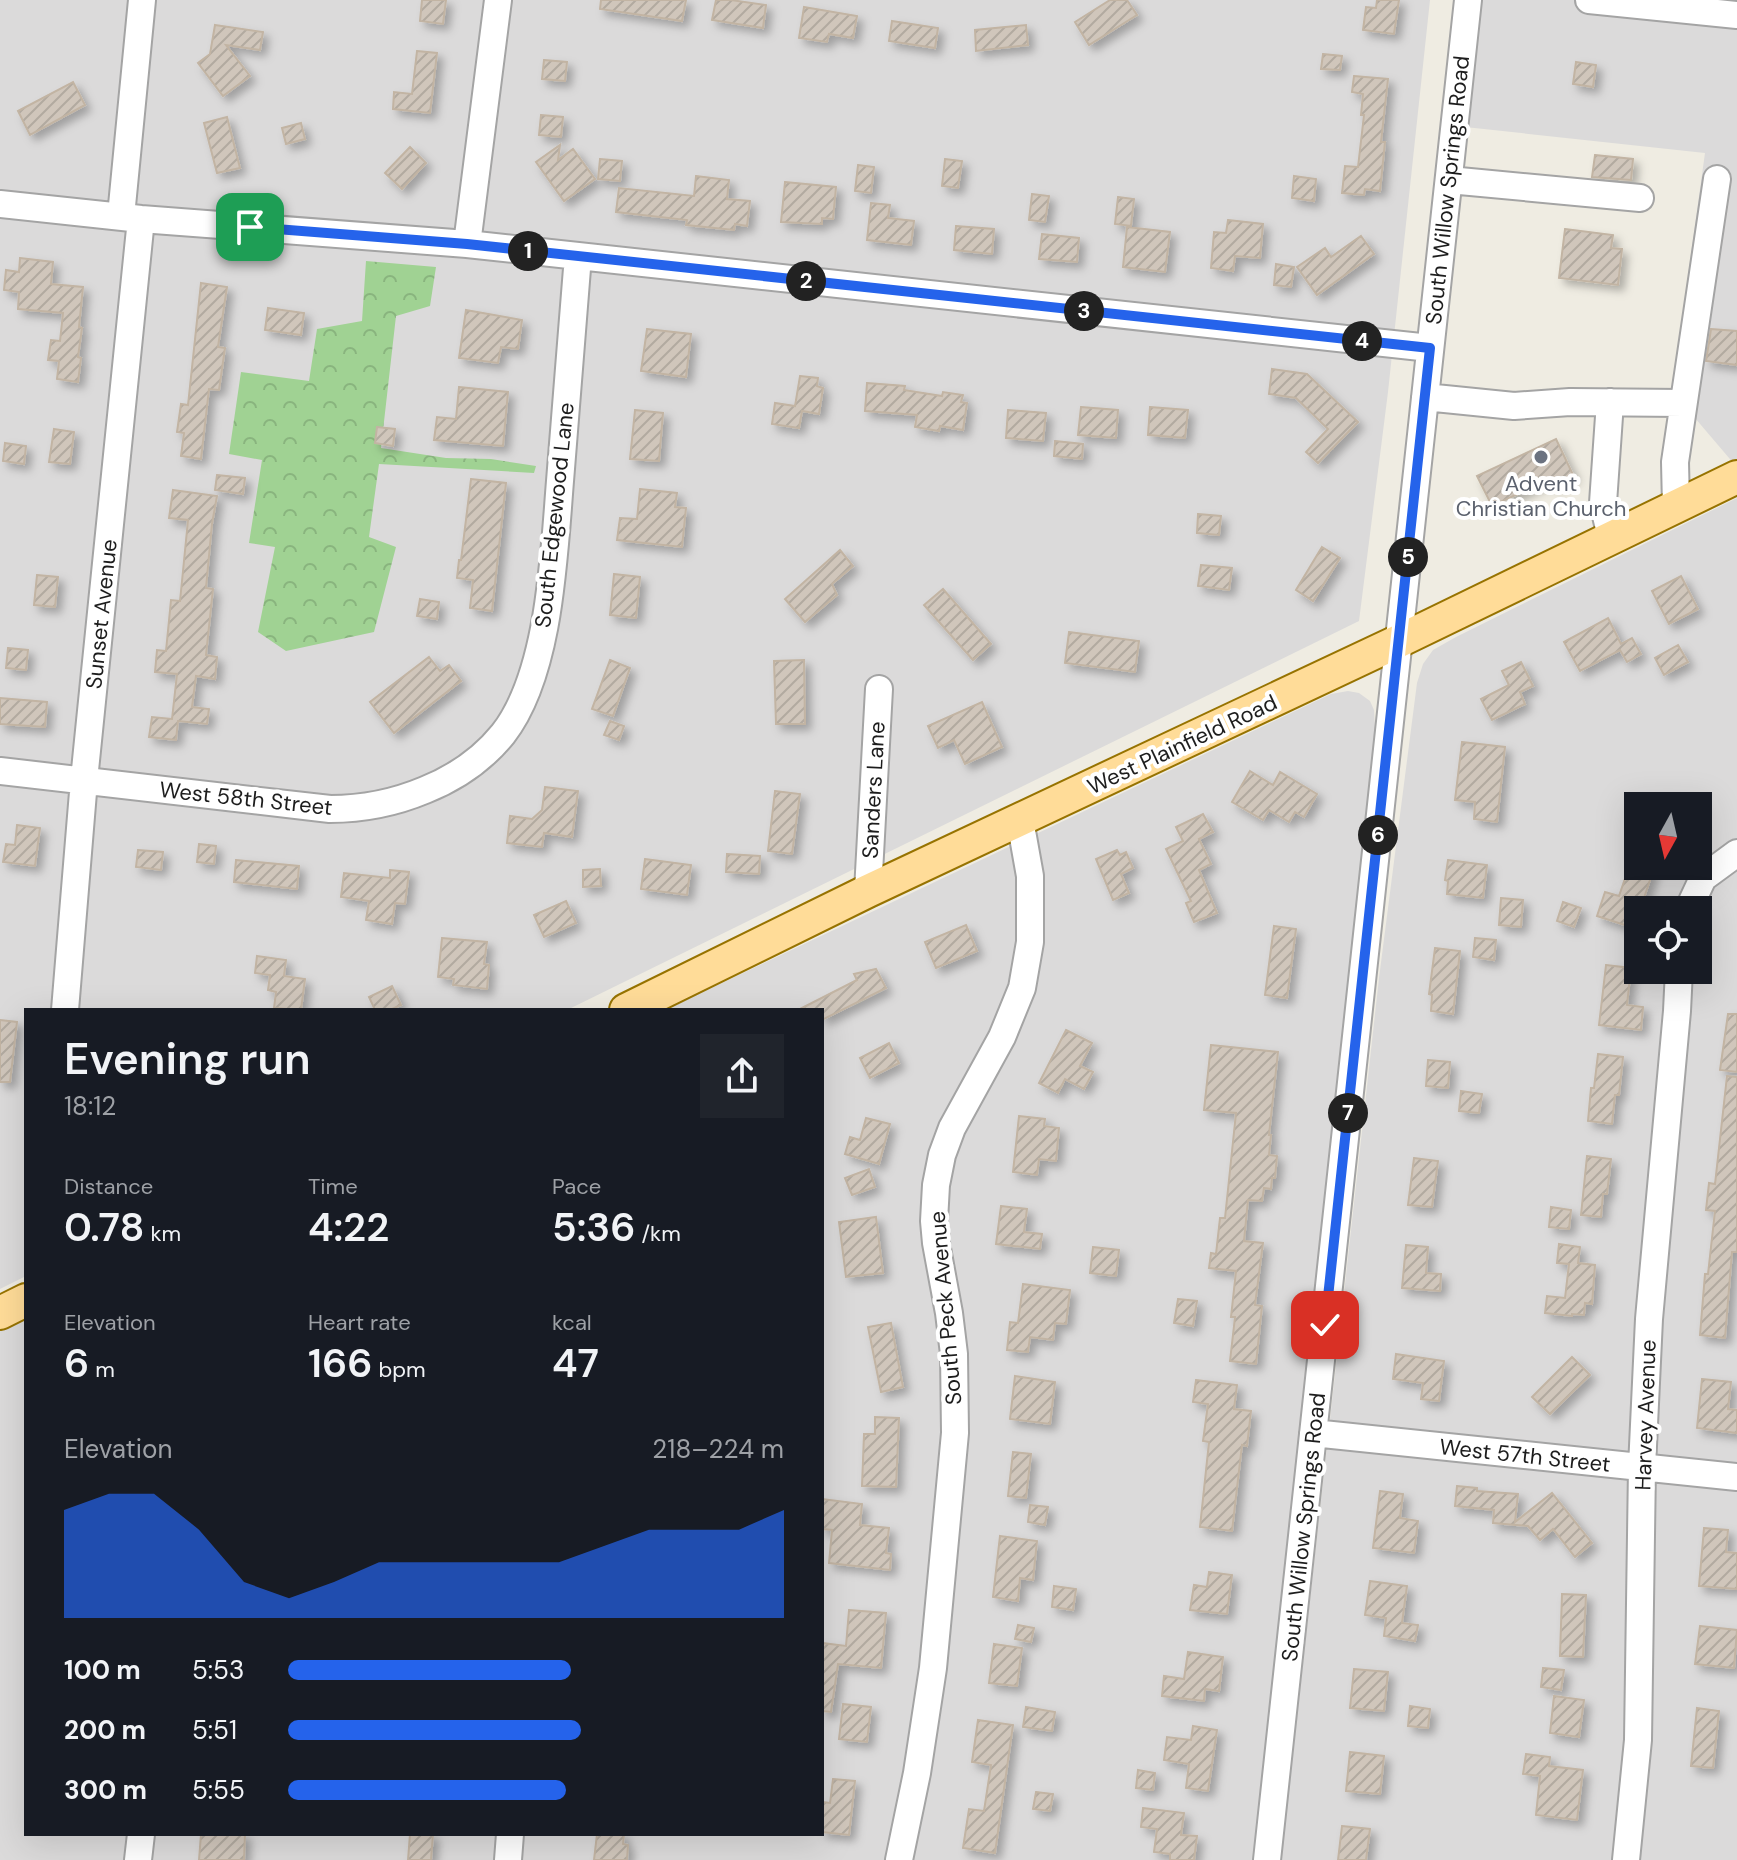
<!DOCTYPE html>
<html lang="en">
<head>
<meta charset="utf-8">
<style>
	:root { --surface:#171b24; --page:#20242c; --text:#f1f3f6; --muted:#9ea1a6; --accent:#2563eb }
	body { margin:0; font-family:"DM Sans",sans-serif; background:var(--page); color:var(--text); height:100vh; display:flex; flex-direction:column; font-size:30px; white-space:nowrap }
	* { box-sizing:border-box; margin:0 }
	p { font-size:26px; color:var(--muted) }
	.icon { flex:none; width:44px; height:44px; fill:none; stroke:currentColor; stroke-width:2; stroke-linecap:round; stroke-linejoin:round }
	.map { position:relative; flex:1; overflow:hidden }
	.side { position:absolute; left:24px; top:1008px; width:800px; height:828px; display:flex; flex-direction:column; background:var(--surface); border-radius:0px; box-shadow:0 8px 32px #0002 }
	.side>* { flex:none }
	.needle { width:52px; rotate:188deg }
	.controls { position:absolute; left:1624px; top:792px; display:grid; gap:16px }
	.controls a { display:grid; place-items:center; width:88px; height:88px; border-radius:0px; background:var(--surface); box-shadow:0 8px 32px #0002; font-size:40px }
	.pin { position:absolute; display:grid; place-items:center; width:68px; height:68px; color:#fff; margin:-34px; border-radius:16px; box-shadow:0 4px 12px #0006 }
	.km { position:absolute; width:40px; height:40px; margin:-20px; border-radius:50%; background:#222; color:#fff; font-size:22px; line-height:40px; text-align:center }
	.round { display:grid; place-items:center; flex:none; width:84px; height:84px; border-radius:0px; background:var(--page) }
	.head { display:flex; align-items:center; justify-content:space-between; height:136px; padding:0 40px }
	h1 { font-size:44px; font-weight:600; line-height:60px }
	.metrics { display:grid; grid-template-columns:repeat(3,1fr); gap:12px; height:136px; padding:8px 40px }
	.metrics div { display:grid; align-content:center }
	.metrics b { font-size:40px; font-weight:600 }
	.metrics small { font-size:22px; font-weight:400 }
	.metrics p { font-size:22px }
	.chart { height:224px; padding:16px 40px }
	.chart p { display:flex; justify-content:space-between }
	.chart svg { width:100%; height:144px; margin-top:8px; fill:var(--accent); opacity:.7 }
	ul { padding:0 40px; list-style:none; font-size:26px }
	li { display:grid; grid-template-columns:128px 96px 1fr; align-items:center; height:60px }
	li i { height:20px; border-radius:10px; background:var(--accent) }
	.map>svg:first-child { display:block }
	.residential { fill:#dbdada; fill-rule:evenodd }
	.forest { fill:url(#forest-crowns) }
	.building { fill:url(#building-hatch); stroke:#c2b4a3; stroke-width:2; filter:url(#shadow) }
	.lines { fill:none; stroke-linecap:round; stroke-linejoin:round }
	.minor-casing { stroke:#a4a4a4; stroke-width:30 }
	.major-casing { stroke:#977300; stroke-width:36 }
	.minor { stroke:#fff; stroke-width:26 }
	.major { stroke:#ffdc98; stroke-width:32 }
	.route-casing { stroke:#fff; stroke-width:16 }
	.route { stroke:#2563eb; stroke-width:10 }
	.worship-dot { fill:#6b7280; stroke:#fff; stroke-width:3 }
	.labels { text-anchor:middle; stroke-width:8; stroke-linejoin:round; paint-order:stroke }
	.street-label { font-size:22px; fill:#1d1d1d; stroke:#fff }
	.worship-label { font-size:22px; fill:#5b616d; stroke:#fff }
</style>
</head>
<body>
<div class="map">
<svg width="1737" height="1860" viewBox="0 0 1737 1860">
	<defs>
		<pattern id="forest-crowns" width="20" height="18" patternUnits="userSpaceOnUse" patternTransform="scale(2)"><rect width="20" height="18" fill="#a0d293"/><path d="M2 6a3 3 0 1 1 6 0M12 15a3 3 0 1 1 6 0" fill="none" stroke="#89b47e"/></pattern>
		<pattern id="building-hatch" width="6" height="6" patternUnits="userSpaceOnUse" patternTransform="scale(2)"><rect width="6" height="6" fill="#d0c6bb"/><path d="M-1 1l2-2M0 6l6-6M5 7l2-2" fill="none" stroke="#b2aaa0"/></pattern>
		<filter id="shadow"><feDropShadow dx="5.5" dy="5.5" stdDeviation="4" flood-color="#0004"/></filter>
	</defs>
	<rect width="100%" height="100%" fill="#efece2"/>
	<!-- residential -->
	<path class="residential" d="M0,0H1430L1388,392L1359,621L567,1010H26V1276L0,1289Z
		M1479,0H1737V464L1735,465L1672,391L1705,153L1465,127Z
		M1737,498V1860H1281L1379,978L1417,683L1423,664L1433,650L1456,637ZM1638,806H1698V866H1638ZM1638,910H1698V970H1638Z
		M1348,691L1359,693L1370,701L1374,710L1375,727L1258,1860H0V1325L26,1313V1834H822V1010H665L1331,694Z"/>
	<!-- forest -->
	<path class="forest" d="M366,261L436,267L430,306L396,316L381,448L446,458L491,459L536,466L534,473L379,464L369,537L396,547L374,632L286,651L258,632L275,547L249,543L262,460L229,454L241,372L309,381L317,329L362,321Z"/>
	<!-- building -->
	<path class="building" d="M422,0H446L443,24L420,21Z
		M601,0H686L682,21L600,9Z
		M716,0H731L766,5L763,28L712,20Z
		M1110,0H1127L1137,15L1089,45L1075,22Z
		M1377,0H1399L1394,34L1363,30L1366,7L1376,8Z
		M804,7L857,16L853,38L829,34L827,42L799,38Z
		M892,21L938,28L935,48L889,41Z
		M215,25L263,32L260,50L226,45L250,76L223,96L198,63L210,54Z
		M1026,25L1028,45L976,51L975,30Z
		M417,51L437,53L430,113L393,109L394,92L412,94Z
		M1323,54L1342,56L1340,70L1321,69Z
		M544,60L567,62L565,81L542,79Z
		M1576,62L1596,65L1593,87L1573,84Z
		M1354,76L1388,79L1381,142H1385L1380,191L1365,189L1364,195L1342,193L1345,166L1358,167L1364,115H1361L1363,94L1352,92Z
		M73,82L85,105L30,135L18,111Z
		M541,115L563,117L561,137L539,135Z
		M227,117L240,168L217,173L204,123Z
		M301,123L305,139L286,144L282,128Z
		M560,145L558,160L573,149L595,179L564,201L536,162Z
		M410,147L426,163L402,189L385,173Z
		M1595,155L1633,159L1631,180L1592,177Z
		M600,159L622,161L620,181L598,179Z
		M945,159L962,161L958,188L942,186Z
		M858,165L874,167L871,193L855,191Z
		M696,176L729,180L727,199L750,201L747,226L735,224L734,230L686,225L687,220L616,212L619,188L694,196Z
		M1294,176L1316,179L1314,201L1292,198Z
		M785,182L836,187L833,219L822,218V224L781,222Z
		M1032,194L1049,196L1045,222L1029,220Z
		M1118,197L1134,199L1131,226L1115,224Z
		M871,203L890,205L888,218L914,221L911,245L867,240Z
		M1228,220L1263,224L1260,258L1235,256L1233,271L1211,268L1214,232L1226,233Z
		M956,226L994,229L992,254L954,250Z
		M1127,227L1170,232L1165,272L1123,267Z
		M1565,229L1613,235L1611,248L1622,249L1618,285L1559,278Z
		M1042,234L1079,238L1077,262L1039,259Z
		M1361,236L1374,254L1317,295L1297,267L1325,248L1331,257Z
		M20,258L53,262L51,284L83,287L79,327L82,328L78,357L81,358L78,382L57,379L59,361L48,360L51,340L60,341L63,313L18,309L19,292L4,290L6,270L19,272Z
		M1276,264L1294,267L1291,287L1274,285Z
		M201,283L227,287L218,347L225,348L219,390L209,389L201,459L181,456L184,433L177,432L181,404L188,405Z
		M268,308L304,313L301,335L265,330Z
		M466,310L522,320L518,349L501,347L498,363L459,358Z
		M647,329L691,334L686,377L641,371Z
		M1711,329L1737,331V365L1706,361Z
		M1272,369L1307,374L1358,422L1318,463L1306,452L1328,429L1296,398L1269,394Z
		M800,376L818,378L817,386L823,388L819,414L802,411L799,428L772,424L775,403L795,406Z
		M867,383L905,386L904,390L942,396L943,392L963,395L961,402L967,403L963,430L940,426L939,431L915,427L917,415L865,411Z
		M459,387L508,392L503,446L434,440L437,417L456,419Z
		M1081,407L1118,410L1116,438L1078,435Z
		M1150,407L1188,410L1185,438L1148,435Z
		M635,410L663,413L659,461L630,459Z
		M1008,410L1046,413L1043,441L1006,438Z
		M377,427L395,429L393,446L375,443Z
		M54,429L74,432L70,464L49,462Z
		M1556,439L1574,477L1553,486L1550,479L1492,506L1477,476Z
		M1055,441L1083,444L1082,459L1054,456Z
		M5,443L26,446L24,464L3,461Z
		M217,475L245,478L243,494L215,490Z
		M471,479L506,483L492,611L470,608L473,580L457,578L459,560H461Z
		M640,489L677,493L675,507L686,508L682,547L617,540L620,518L637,519Z
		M173,490L217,496L212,524L206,588L213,589L206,655L217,657L215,679L196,676L192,707L209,709L207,724L178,721L176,740L149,737L152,717L172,719L177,674L155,672L157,650L166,651L171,600L180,601L183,571L188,520L169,518Z
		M1198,514L1221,516L1219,535L1197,533Z
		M1322,547L1340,558L1313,601L1296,590Z
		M840,550L853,566L832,584L837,595L805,622L785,599Z
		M1201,565L1232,568L1229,590L1198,586Z
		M614,574L640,577L636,618L610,615Z
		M37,575L58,577L55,607L34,605Z
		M1681,576L1698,609L1669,624L1652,591Z
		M943,589L991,644L973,660L924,605Z
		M420,599L439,602L437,619L417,616Z
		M1608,618L1621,644L1632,638L1641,654L1627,662L1620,650L1580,671L1564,642Z
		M1069,632L1139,641L1135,672L1065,663Z
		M1678,645L1688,662L1664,675L1655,658Z
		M8,648L28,650L26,670L6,668Z
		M429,657L440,671L449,665L461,681L394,733L370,702Z
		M610,660L630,668L613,716L592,709Z
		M804,660L805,724H776L774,661Z
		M1521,662L1533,686L1520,692L1525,704L1492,720L1481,699L1509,685L1502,671Z
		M0,698L47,702L45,727L0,724Z
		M982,702L1002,747L965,764L954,740L938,748L928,726Z
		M610,721L624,726L619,740L604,735Z
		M1462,742L1505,747L1497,822L1474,819L1475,802L1455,800Z
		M1250,771L1273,785L1280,772L1317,794L1304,817L1295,812L1289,822L1269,810L1263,820L1232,802Z
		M545,787L578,791L572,837L544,833L542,847L507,843L510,816L532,819L542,810Z
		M775,791L800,794L792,854L768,851Z
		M1203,814L1213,832L1199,839L1211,864L1199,870L1217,913L1194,922L1186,903L1191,901L1166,849L1183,841L1176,827Z
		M17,825L40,828L35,866L3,862L6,844L15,845Z
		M199,844L216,846L214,864L197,862Z
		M138,850L163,852L161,870L136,867Z
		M1117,850L1120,855L1126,852L1133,868L1121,874L1129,893L1113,900L1096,859Z
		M727,854L760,856L759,874L726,872Z
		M645,859L691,865L687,895L641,889Z
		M236,860L299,866L297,889L234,882Z
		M1448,860L1487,865L1483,898L1447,894L1448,881L1445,880Z
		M1630,864L1653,871L1640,910H1638V917L1634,928L1597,916L1605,892L1619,896Z
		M600,869L601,886L583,887V870Z
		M390,870L409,872L405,904L395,903L392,924L366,920L369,901L341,897L344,873L390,878Z
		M1501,898L1523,900L1521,927L1499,925Z
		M566,901L576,923L544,937L534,915Z
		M1563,902L1581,908L1574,927L1557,921Z
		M966,925L977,951L936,968L925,942Z
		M1274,926L1296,929L1287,998L1265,995Z
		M442,938L487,942L484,964L489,965L487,989L453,985L454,979L438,977Z
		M1475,938L1496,940L1494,960L1473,957Z
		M1435,948L1460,951L1453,1014L1431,1011L1432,995L1429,994Z
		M257,956L286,960L284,976L305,979L301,1010L274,1008L276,992L268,990L270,975L255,973Z
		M1606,965L1631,968L1627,1005L1643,1007L1641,1030L1599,1025Z
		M876,969L886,988L822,1020V1010H798L857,980L854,974Z
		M392,986L401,1005L390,1010H375L369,997Z
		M1728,1014H1737V1072L1720,1070Z
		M0,1020L17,1022L10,1082H0Z
		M1066,1030L1092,1043L1080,1066L1093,1072L1084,1089L1065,1079L1058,1093L1039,1083Z
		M889,1043L899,1063L870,1078L860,1058Z
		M1211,1045L1278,1052L1269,1135H1271L1269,1155L1277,1156L1275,1178H1272L1271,1189L1264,1188L1262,1201L1248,1200L1244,1241L1263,1243L1255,1305L1262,1306L1256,1364L1230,1361L1235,1317H1231L1236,1271L1209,1268L1211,1253L1216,1254L1220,1218H1225L1236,1113L1204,1110Z
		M1598,1054L1623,1057L1619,1095H1615L1612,1124L1588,1121L1591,1088H1594Z
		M1428,1060L1450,1062L1448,1088L1426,1086Z
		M1727,1076L1737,1077V1252H1732L1725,1338L1700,1335L1705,1274H1708L1715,1211L1706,1210L1709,1183L1715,1184Z
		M1461,1091L1482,1094L1479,1113L1459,1111Z
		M1019,1116L1045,1119L1044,1126L1059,1128L1056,1161L1039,1159L1037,1175L1013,1172Z
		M866,1118L890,1124L879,1164L845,1154L850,1137L860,1140Z
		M1587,1156L1611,1159L1607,1194H1603L1601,1217L1581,1215Z
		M1414,1158L1438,1161L1432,1207L1408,1205Z
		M869,1169L875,1187L852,1195L845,1178Z
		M1001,1206L1027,1209L1024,1232L1042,1234L1040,1249L996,1244Z
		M1551,1207L1571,1210L1569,1229L1549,1227Z
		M876,1217L883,1273L846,1277L839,1222Z
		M1559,1244L1580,1247L1578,1263L1595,1265L1592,1304L1585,1303L1584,1315L1572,1314V1316L1545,1313L1547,1296L1565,1298L1569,1264L1557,1263Z
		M1406,1245L1428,1247L1426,1273L1441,1274L1440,1291L1402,1288Z
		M1093,1247L1119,1250L1116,1276L1090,1273Z
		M1023,1284L1070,1290L1066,1324L1055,1323L1053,1340L1030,1337L1028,1352L1007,1350L1010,1322L1018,1323Z
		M1178,1299L1197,1301L1193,1326L1174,1323Z
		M891,1323L903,1387L881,1392L868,1327Z
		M1396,1354L1444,1361L1439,1401L1421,1399L1423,1383L1393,1379Z
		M1572,1357L1590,1375L1550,1414L1532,1397Z
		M1015,1376L1055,1382L1050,1424L1010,1419Z
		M1702,1379L1731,1382L1728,1409L1737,1410V1433L1697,1428Z
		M1196,1380L1237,1385L1234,1409L1251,1411L1247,1446L1242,1445L1232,1531L1200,1527L1209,1442L1203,1441L1208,1404L1193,1402Z
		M875,1417L899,1418L896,1487L862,1486L864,1434H875Z
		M1013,1452L1031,1454L1026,1498L1008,1496Z
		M1457,1486L1477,1488V1491L1518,1494L1515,1522L1552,1493L1592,1543L1575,1557L1553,1529L1540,1540L1528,1526L1493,1523L1494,1510L1455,1506Z
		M1380,1491L1403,1494L1400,1518L1418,1521L1414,1553L1373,1548Z
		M822,1499L862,1504L860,1525L889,1528L886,1553L891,1554L890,1570L829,1563L832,1530L822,1529Z
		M1030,1505L1048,1507L1045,1525L1028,1522Z
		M1704,1528L1728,1530L1726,1552L1737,1553V1589L1699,1586Z
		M1000,1536L1037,1541L1033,1580L1020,1578L1018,1601L993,1597Z
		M1209,1572L1232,1575L1227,1614L1190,1610L1194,1585L1207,1587Z
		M1370,1581L1407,1586L1402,1623L1418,1625L1415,1641L1384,1636L1386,1618L1365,1615Z
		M1054,1586L1076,1589L1073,1610L1052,1607Z
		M1562,1594L1586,1595L1583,1657L1560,1656Z
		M849,1610L886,1613L881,1668L838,1664L831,1712L822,1711V1643L846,1646Z
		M1018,1625L1034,1628L1031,1642L1015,1639Z
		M1700,1626L1737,1630L1734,1668L1695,1664Z
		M994,1644L1022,1648L1017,1686L989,1683Z
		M1188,1652L1223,1657L1219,1691L1205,1689L1204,1701L1162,1696L1164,1676L1184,1679Z
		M1543,1668L1564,1670L1561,1690L1541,1687Z
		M1354,1669L1388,1672L1384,1711L1350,1708Z
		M1554,1696L1584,1700L1579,1737L1550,1733Z
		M843,1704L871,1707L867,1742L839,1739Z
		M1410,1706L1430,1709L1428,1728L1408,1726Z
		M1026,1707L1055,1712L1052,1731L1023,1727Z
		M1697,1708L1719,1711L1713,1768L1691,1766Z
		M978,1720L1013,1725L995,1853L963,1848L969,1809L984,1811L991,1765L972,1762Z
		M1193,1726L1217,1730L1208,1791L1186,1788L1189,1764L1164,1760L1167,1737L1191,1740Z
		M1350,1752L1384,1756L1380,1794L1346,1791Z
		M1526,1754L1550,1757L1549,1766L1583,1770L1577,1820L1536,1815L1540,1776L1523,1774Z
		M1138,1770L1155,1773L1153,1790L1136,1788Z
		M833,1779L855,1781L849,1835L822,1832V1802L830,1803Z
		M1036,1792L1053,1794L1050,1811L1033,1809Z
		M1143,1808L1184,1813L1181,1835L1197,1836L1194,1860H1170V1854L1154,1852L1157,1829L1141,1827Z
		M1342,1826L1370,1829L1366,1860H1338Z
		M201,1834H245L244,1860H199Z
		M410,1834H433L431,1860H408Z
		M597,1834H624L623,1844L628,1845L627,1860H594Z"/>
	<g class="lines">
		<!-- minor casing -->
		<g class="minor-casing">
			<path id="minor" d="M1589,0L1737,15
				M1449,180L1640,198
				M0,204L141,219L467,244L1430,348
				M121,216L142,0
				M467,244L498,0
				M1425,397L1514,406L1570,402L1683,403
				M1610,402L1603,503L1611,537
				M1676,506L1675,462L1717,179
				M0,771L330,809C363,809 394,803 425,790C455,778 482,760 503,734C550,674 554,555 560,481C566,406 572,331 578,256
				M868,891L879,689
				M1688,910L1703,878L1737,853
				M65,1010L84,780L141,219
				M1313,1433L1737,1477
				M138,1860L141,1834
				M508,1860L510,1834
				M899,1860L917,1773L933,1668L955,1433L954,1354L949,1313L936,1243L934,1221L936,1185L942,1155L952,1128L1002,1037L1022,988L1030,942V876L1020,820
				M1267,1860L1468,0
				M1626,1860L1638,1740L1642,1467L1649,1319L1677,1011L1679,970"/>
		</g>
		<!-- major casing -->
		<g class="major-casing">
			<path id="major" d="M626,1010L868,891L1399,641L1737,477
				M0,1313L26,1300"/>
		</g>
		<!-- minor -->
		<use href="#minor" class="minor"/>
		<!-- major -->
		<use href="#major" class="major"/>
	</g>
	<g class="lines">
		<!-- route casing -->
		<g class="route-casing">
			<path id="route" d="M250,227L467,244L1430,348L1325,1325"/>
		</g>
		<!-- route -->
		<use href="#route" class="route"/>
	</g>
	<!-- markers -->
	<circle class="worship-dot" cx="1541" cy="457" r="8"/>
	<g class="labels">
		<!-- street labels -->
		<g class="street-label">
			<text transform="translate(1447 190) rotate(-84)" y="8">South Willow Springs Road</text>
			<text transform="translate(554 515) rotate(-84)" y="8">South Edgewood Lane</text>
			<text transform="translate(101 614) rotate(-84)" y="8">Sunset Avenue</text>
			<text transform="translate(1182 744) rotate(-25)" y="8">West Plainfield Road</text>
			<text transform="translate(873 790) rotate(-87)" y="8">Sanders Lane</text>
			<text transform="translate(246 798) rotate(6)" y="8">West 58th Street</text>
			<text transform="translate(945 1308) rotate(-95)" y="8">South Peck Avenue</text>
			<text transform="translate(1645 1415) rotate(-88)" y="8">Harvey Avenue</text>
			<text transform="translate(1525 1455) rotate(6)" y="8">West 57th Street</text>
			<text transform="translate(1303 1527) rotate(-84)" y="8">South Willow Springs Road</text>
		</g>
		<!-- worship labels -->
		<g class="worship-label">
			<text x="1541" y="491">Advent<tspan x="1541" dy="25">Christian Church</tspan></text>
		</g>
	</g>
</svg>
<div class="controls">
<a><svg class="needle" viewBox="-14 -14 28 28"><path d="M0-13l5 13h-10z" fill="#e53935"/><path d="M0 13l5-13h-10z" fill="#9ea1a6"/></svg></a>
<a><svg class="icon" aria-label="locate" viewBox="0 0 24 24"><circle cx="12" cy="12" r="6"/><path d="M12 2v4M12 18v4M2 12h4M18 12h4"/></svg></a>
</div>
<div class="pin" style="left:250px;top:227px;background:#1e9e55"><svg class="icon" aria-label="arrive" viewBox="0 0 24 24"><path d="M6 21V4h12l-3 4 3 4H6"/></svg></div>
<div class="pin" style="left:1325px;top:1325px;background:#d93025"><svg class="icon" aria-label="check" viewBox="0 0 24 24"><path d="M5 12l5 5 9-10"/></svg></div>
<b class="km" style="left:528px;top:251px">1</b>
<b class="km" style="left:806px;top:281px">2</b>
<b class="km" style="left:1084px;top:311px">3</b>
<b class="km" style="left:1362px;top:341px">4</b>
<b class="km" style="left:1408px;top:557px">5</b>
<b class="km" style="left:1378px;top:835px">6</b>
<b class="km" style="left:1348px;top:1113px">7</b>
<section class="side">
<div class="head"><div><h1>Evening run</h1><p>18:12</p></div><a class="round"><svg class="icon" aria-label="share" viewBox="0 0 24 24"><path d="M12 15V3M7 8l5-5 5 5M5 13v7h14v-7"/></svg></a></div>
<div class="metrics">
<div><p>Distance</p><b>0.78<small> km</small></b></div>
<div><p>Time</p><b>4:22</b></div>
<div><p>Pace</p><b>5:36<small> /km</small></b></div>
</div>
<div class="metrics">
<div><p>Elevation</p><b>6<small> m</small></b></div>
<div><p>Heart rate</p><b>166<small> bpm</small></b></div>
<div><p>kcal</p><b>47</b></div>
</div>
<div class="chart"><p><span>Elevation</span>218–224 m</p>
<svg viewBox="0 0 160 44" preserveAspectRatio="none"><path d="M0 44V11L10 6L20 6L30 17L40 33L50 38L60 33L70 27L80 27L90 27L100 27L110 27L120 22L130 17L140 17L150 17L160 11V44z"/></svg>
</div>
<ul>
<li><b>100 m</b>5:53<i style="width:57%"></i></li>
<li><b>200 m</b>5:51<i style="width:59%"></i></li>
<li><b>300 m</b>5:55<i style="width:56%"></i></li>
</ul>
</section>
</div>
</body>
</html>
